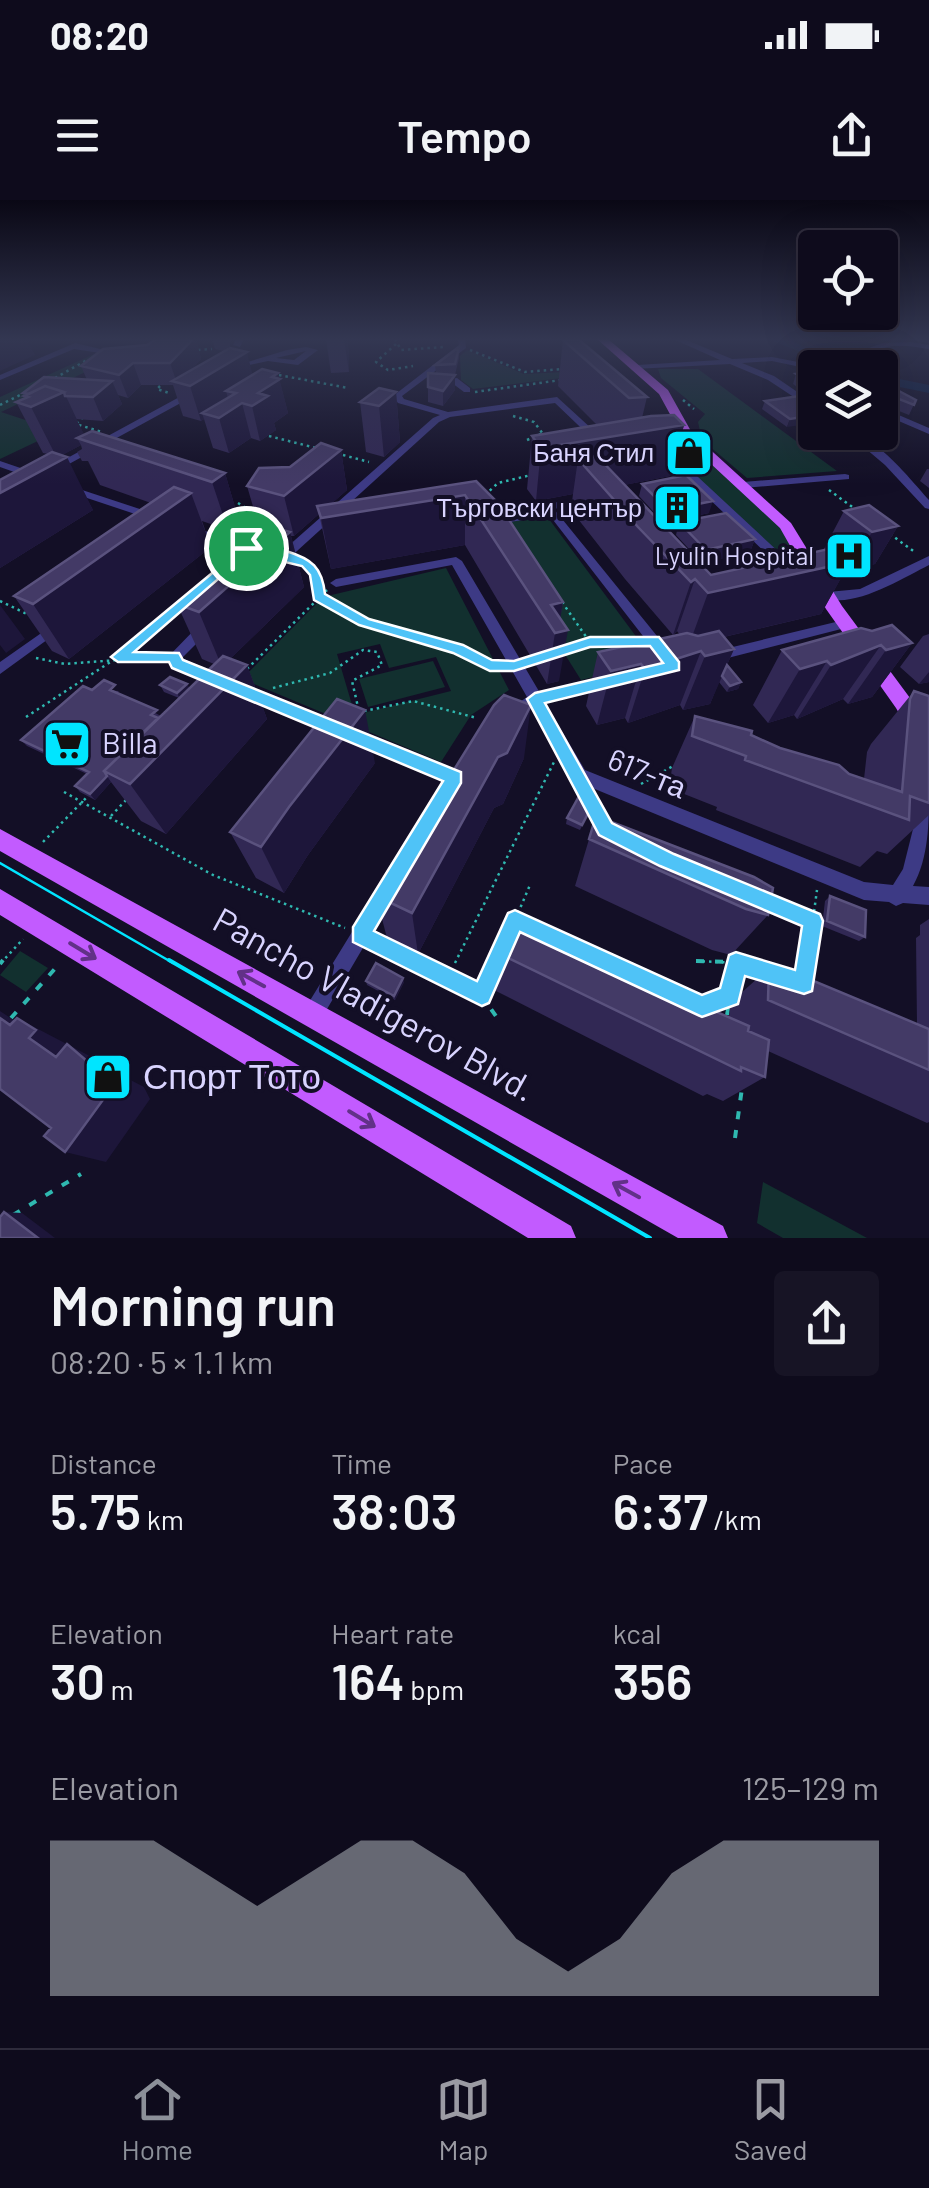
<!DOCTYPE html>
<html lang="en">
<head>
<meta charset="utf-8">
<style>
	:root { --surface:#0e0b1c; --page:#171425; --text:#f1f3f6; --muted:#9b9ba3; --line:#2e2b3b; --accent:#8c9099 }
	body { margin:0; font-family:Barlow,sans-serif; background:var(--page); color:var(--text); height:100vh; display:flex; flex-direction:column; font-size:38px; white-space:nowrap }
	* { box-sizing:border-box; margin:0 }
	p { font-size:32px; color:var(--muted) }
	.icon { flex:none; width:55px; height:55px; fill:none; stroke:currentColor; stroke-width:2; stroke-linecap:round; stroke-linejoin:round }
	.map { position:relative; height:1038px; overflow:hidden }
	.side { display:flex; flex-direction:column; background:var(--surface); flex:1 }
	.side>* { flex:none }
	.tools { position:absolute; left:798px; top:30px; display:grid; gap:20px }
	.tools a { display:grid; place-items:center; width:100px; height:100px; border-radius:10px; background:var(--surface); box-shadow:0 10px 40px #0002,0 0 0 2px var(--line); font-size:50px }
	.pin { position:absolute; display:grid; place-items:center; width:85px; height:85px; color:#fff; margin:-42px; border:5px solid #fff; border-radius:50%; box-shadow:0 2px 10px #0007 }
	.round { display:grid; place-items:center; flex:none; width:105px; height:105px; border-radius:10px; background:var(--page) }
	.headline { display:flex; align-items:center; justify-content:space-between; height:170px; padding:0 50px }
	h1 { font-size:55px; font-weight:600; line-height:75px }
	.stats { display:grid; grid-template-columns:repeat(3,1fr); gap:15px; height:170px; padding:10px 50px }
	.stats div { display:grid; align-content:center }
	.stats b { font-size:50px; font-weight:600 }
	.stats small { font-size:28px; font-weight:400 }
	.stats p { font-size:28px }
	.chart { height:280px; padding:20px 50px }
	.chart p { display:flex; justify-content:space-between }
	.chart svg { width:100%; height:180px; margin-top:10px; fill:var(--accent); opacity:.7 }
	.status { display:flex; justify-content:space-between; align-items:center; height:70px; padding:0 50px; background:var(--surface); direction:ltr }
	.status svg { height:28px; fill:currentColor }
	header { display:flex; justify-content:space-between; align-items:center; height:130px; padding:0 50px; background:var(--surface); font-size:45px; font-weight:600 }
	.tabs { display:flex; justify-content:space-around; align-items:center; height:140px; border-top:2px solid var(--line); background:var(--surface); font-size:28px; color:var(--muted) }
	.tabs a { display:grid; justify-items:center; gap:5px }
	.tabs .current { color:var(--accent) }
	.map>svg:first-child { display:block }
	.green { fill:#12302f; fill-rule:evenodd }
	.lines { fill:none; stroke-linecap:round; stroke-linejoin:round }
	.river { fill:#0c2248; fill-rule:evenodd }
	.path-far1 { stroke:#2fb8b0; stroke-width:2.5; stroke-dasharray:2.5 4; stroke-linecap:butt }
	.path { stroke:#2fb8b0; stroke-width:4; stroke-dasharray:8 11; stroke-linecap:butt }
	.minor { fill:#3d3a85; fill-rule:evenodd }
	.major { fill:#c25bff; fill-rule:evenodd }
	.tram-far1 { stroke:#00e5ff; stroke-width:2.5 }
	.tram { stroke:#00e5ff; stroke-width:4 }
	.wall { fill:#312854 }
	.shaded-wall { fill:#1d163a }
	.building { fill:#433a66; stroke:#5a527e; stroke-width:2.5 }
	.oneway { stroke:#623188 }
	.route { fill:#4fc3f7; stroke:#fff; stroke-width:2.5; fill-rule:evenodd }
	.labels { text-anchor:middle; stroke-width:8; stroke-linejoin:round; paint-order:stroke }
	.far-poi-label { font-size:25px; fill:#d9d4ff; stroke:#130f26; text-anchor:end }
	.poi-label { font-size:30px; fill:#d9d4ff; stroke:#130f26; text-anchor:start }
	.street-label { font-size:30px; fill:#d9d4ff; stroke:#130f26 }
	.near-street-label { font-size:35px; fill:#d9d4ff; stroke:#130f26 }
	.near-poi-label { font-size:35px; fill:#d9d4ff; stroke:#130f26; text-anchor:start }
</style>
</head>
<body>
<div class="status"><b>08:20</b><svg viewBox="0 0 49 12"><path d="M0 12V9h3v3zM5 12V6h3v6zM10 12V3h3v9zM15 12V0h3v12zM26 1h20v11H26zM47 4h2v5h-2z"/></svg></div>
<header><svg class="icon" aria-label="menu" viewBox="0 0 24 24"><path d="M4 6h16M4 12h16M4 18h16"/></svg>Tempo<svg class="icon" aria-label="share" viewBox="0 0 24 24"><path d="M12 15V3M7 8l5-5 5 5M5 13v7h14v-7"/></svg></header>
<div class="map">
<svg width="929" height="1038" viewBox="0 0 929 1038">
	<rect width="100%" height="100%" fill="#130f26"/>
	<!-- green -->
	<path class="green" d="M467,150L524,174L564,172L570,177L473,189L461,180L460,156Z
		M94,154L115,158L1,212L59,231L0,259V197Z
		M658,169H698L837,271L747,278L702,240L698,222L705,214L661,178Z
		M711,263L782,326L808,368H794L686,267Z
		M546,315L655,462L581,480L485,327Z
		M446,368L509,490L471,515L441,562L242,479L323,397ZM380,444L389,468L436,457L451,491L355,515L337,454Z
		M433,461L445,487L368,507L359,479Z
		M20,751L48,768L26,792L0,775Z
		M763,982L867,1038H783L757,1023Z"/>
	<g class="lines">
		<!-- river -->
		<path class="river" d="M768,139H786L861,168H841Z
			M880,175L929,185V193L880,183Z"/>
		<!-- path-far1 -->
		<path class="path-far1" d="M395,139L401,150L443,147
			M396,144L376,162L388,170L413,166
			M198,150L212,149
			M470,150L525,172L562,169
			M279,175L348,188
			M55,178L87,160
			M160,186L157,189L169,193
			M475,192L561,180
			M683,200L694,209
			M0,205L26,192
			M513,216L534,222L543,234
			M83,217L76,224L102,232
			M269,236L316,248
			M527,240L541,234
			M343,255L369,262
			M829,290L855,309
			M485,295L498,283L531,275
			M238,303L249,310V316
			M890,334L916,353
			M296,359L317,374L319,396L369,425L433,441L502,467
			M0,401L29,415
			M562,402L589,441
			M563,453L589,442L638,441
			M36,458L65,464L157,457
			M247,469L327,390
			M273,488L330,473L363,450L377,452L382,465L352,481L358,507
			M364,511L413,501L477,518
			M26,517L118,457L178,406
			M641,584L673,566
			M64,592L213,675L345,728
			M590,596L602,621
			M111,616L126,600
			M43,642L88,596
			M768,702L813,721
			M515,720L608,763
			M513,725L530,685
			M375,742L417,763
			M696,761L739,763
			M1,763L23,739
			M455,763L555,560
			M496,763L503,746
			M807,763L817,690"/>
		<!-- path -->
		<path class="path" d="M412,760L481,795L498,819
			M603,760L691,801
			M696,761L736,762L764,771
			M0,764L3,760
			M448,776L456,760
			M805,776L807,760
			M482,794L497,760
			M703,805L729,796
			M727,815L736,764
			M11,818L61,762
			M735,938L742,888
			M13,1015L81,974"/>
		<!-- minor -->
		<path class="minor" d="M236,139H244L240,147L233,145Z
			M457,139H465L466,148L402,196L404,199L448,212L557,197L604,240V244H598L555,203L450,217L439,222L286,361H278V355L433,218L440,215L398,203L393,196L459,145Z
			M673,139H684L732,159L772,157L819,166L883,143L911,142L929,145V149C915,147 901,144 887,147C862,152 842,168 815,168V170L772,161L742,163L774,176L815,204V211L768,180L730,164L634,169L633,167L637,165L720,160Z
			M75,143L117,153L113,155L74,149L0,180V175Z
			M306,147L318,150L298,165L268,161L245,166L241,164L287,150ZM306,151L294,160L276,158Z
			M457,178L470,188V192H464L452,183L438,184L434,182Z
			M196,188L199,189V193L58,270L49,268Z
			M880,207L929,228V234L880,213Z
			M846,232C873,232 911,280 929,300V309L925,308L885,265Z
			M662,242H668L669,250L796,368V374H788L661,253Z
			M0,261L38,274L39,276L34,279L0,267Z
			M845,274L849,275V279L743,288L738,285L743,282Z
			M70,286L161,316L163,318L157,321L153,320L66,291V287Z
			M591,295L596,298L595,300L554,309L670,452L672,455L670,458H660L550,316L489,325L483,322L489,319L546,310L543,307L544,305Z
			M248,321L254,324L235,341L265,351V355C244,355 200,340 182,329L188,326L225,337Z
			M929,356V365C903,378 849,412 822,396L828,392L860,389Z
			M456,357L462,361L540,493L607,477L612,478L614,482L612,486L545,503L585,570L864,682L893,685L903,669L921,597L923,592L929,590C929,623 929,657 913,686L929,687V705L903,703L896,706L889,702L864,700L573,580L532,506H522L520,502L527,497L452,365L336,387L330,383L336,379Z
			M844,420L849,421L851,424L849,427L716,461L709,456L716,451Z
			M57,422L64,426L62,429L0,474V462Z
			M205,423L210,424L212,427L210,430L182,458L223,477L225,481L223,485L218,486L168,462L166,459L200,424Z
			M240,484L339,525L342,529L339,533H329L235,493L233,489L235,485Z
			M355,531L461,572L463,577L461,582L455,584L350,541L347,537L350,533Z
			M388,680L394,683L397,689L394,695L320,821L313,824L306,821L303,814L306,807L382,683Z"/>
		<!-- major -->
		<path class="major" d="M597,139H608L668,190L692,233L791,323L842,406L910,498L929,529V555L922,553L896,508L826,409L780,328L683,238L659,194Z
			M0,629L723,1026L728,1038H678L0,651Z
			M0,689L571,1026L576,1038H528L0,715Z"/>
		<!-- tram-far1 -->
		<path class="tram-far1" d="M0,663L173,763"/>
		<!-- tram -->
		<path class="tram" d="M169,760L650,1038"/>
	</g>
	<!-- wall -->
	<path class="wall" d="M156,139H196L201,159L191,170L224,151L215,149L212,139H233L230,143V148L253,175L279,179L288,213L274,223L276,230L260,241L251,238L229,253L213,248L204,219L201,221L183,216L173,185H141L128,198L118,195L122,204L103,221L76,219L84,235L225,273L239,321L228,330L202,321L211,347L69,459L52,451L14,396L151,303L100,285L88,261H82L77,252L82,249L81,245L62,255L93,310L0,368V280L48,254L43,253L16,202L25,198L23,193L87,180L81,166L147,145Z
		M326,139H347L349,154V172L331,173Z
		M908,139H929V143Z
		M563,140L647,197L642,218L684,225L682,233L705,248L702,261L688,263L677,250L670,276L624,285L711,375L826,350L824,349L844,311L898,326L875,364L850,370L847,367L821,414L724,437L734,449L727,465L741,482L738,489L727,492L719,482L710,504L683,510L680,505L628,523L625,518L597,525L586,506L598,452L680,435L677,431L673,435L625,379L571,310L573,294L536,301L527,289L532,236L597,225L558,186Z
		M459,147V158L455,175V190L443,206L428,202V187L436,174L435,165Z
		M815,172V199L793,184L796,174Z
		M880,181L916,200L909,215L884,205Z
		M396,192L400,242L384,257L366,252L360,202Z
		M799,196L787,227L762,209L765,201Z
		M341,250L347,290L331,304L476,281L563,402L560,419L559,481L547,484L465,345L331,369L319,314L294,336H291L304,387L230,459L247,465L267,519L166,634L141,621L111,582L95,600L80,592L75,586L87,574L27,546L21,540L92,490L119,491L117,493L161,516L179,498L164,492L160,485L187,484L189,488L214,464L202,459L177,404L266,329L259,327L247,286L290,267Z
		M927,269H929V288L920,281Z
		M642,284L709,313L664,323L639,296Z
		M679,322L755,339L750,352L702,363L676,335Z
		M872,431L912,443L872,497L848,504L843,499L797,519L794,515L768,523L753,505L782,450Z
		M929,434V482L919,484L900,467L923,436Z
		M914,491L929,496V615L887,654L877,651L860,667L716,610L717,607L669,588L672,568L695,516L751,535L780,548L864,579L867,552L871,544Z
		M524,558L503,604L494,608L418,754L387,738L376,696Z
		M375,563L308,655L284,693L256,678L230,632Z
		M593,604L580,630L566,624L567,618Z
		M596,616L768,715L731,755L712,750L575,686Z
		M830,696L865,737L859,741L822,726L825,701Z
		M929,719V922L927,923L768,851L765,877L723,901L707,894L703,896L496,791L500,754L655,789L657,786L729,818L730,803L769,768L792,778L797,774L917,824L916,738L920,735V725Z
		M366,781L404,782L395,800L367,785Z"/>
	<!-- shaded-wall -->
	<path class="shaded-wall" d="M0,139H27L35,155L0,171Z
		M193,139H196L201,159L179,183H177L170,163Z
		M344,139H347L349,154V172Z
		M247,152L255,185L236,193L226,191L229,202L202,213L204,219L201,221L190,186Z
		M133,163L141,185L128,198L119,175Z
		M278,173L288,213L274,223L276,230L260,241L252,206L258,193L272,177Z
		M455,175V190L443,206V191Z
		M112,181L122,204L103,221L93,197Z
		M64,192L87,241L77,238L81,245L57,258L31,207Z
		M396,192L400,242L384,257L379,206Z
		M242,203L251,238L229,253L219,218Z
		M815,215V223L787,227L790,219Z
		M684,225L670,276L604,289L578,259L573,294L536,301L541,248Z
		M705,248L702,261L688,263L692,250Z
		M341,250L347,290L320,314L317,306L319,314L294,336L284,296Z
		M67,257L93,310L0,368V293Z
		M225,273L239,321L228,330L212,282Z
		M191,293L211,347L69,459L33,404Z
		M465,295V345L331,369L321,318Z
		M713,301L709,313L664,323L668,310Z
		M898,326L875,364L850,370L872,332Z
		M290,332L304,387L222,467L199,412Z
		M755,339L750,352L702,363L706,350Z
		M850,362L821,414L689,445L708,393Z
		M695,379L677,431L673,435L691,382Z
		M563,402L558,432L568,430L559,481L547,484L555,433L551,405Z
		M0,405L25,439L6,453L0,445Z
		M912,443L872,497L848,504L886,450Z
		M881,445L843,499L797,519L831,465Z
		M734,449L710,504L683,510L705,456Z
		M701,451L680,505L628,523L645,469Z
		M827,461L794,515L768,523L800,469Z
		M641,464L625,518L597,525L611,471Z
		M247,465L267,519L166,634L130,584Z
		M929,472V482L919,484Z
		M741,482L738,489L727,492L730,486Z
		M187,484L190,490L180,499L177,493Z
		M531,505L524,558L503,604L494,608L418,754L412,713L498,557Z
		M365,510L375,563L308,655L284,693L261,647L289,607Z
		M107,576L111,582L95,600L90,594Z
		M403,778L404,782L395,800L394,796Z
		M0,811L33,833L17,818L105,864L115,872L144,887L150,899L106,962L65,952L56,857L0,818Z
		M4,1012L22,1013L55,1038H38Z"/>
	<!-- building -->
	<path class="building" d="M156,139H193L170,163H133L119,175L81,166L103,149L147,145Z
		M578,139L647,197L629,198L563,140Z
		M459,147L455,164L435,165Z
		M230,148L247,152L190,186L172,181Z
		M262,169L278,173L272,177L280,179L258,193L268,196L252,206L242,203L219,218L202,213L236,193L226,191Z
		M815,172V187L796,174Z
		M428,173L455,175L443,191L428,187Z
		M44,177L112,181L93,197L65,196L64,192L45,186L29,194L23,193Z
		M880,181L916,200L914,205L884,193V222L880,223Z
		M45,186L64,192L31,207L16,202L28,197L24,196Z
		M379,188L396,192L379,206L360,202Z
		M799,196L815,206V215L790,219L765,201Z
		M674,215L684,225L541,248L532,236L651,216Z
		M92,231L225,273L212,282L77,238Z
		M688,232L705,248L692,250L680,238L682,233Z
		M321,243L341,250L284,296L247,286L259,268L290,267Z
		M52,252L67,257L0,293V280Z
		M597,256L711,375L833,348L850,362L708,393L695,379L691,382L638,327L578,259Z
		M686,275L713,301L668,310L642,284Z
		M476,281L498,303L563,402L551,405L568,430L555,433L465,295L321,318L317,306Z
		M174,287L191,293L33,404L14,396Z
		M869,305L898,326L872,332L844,311Z
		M726,313L755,339L706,350L679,322Z
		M269,326L290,332L199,412L177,404Z
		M892,425L912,443L886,450L881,445L831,465L827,461L800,469L782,450L861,428L872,431Z
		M719,431L734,449L705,456L701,451L645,469L641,464L611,471L598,452L687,433L698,436Z
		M223,456L247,465L130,584L104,571Z
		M727,465L741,482L730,486L722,476Z
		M170,477L187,484L177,493L160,485Z
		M104,480L115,485L110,490L157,510L151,515L158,518L104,571L107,576L90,594L75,586L89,572L21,540L83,486L92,490Z
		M914,491L929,496V603L910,596L909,620L745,560L746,556L692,536L695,516L752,531L751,535L780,548L839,565L849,574L902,592L910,499Z
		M504,495L531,505L507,553L498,557L412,713L376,696L494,505Z
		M337,499L365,510L289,607L261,647L230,632Z
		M578,598L593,604L582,625L567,618Z
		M596,616L754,677L773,688L768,715L746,709L589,639Z
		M830,696L866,710L865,737L827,721Z
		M510,724L531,733L533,728L656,790L657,786L749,826L748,831L769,840L765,877L741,867V871L500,754Z
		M376,763L403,778L394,796L366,781Z
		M769,768L796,779L797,774L929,829V870L768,800Z
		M0,818L10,825L17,818L36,830L29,838L56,857L67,844L101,873L110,870L116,882L65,952L44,936L51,928L0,889Z
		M4,1012L38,1038H0V1017Z"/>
	<!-- one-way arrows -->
	<defs><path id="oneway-shaft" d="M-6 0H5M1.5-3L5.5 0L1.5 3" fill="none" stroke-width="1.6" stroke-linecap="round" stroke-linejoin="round" transform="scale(2.5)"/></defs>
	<g class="oneway">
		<use href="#oneway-shaft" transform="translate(83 751) rotate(31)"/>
		<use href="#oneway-shaft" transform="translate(251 779) rotate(-151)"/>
		<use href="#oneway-shaft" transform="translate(362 919) rotate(31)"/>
		<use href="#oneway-shaft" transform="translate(626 990) rotate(-151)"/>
	</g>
	<!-- sky -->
	<linearGradient id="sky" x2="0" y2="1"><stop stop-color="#0a0815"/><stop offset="0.49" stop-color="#333752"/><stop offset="1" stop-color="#333752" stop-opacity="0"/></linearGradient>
	<rect width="929" height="284" fill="url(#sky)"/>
	<!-- route -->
	<path class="route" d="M246,345L278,355L286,351C312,359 322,367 325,394L369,419L463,445L492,460L514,461L590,437H659L679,462V470L545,503L612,623L674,654L820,714L823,721L812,791L804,794L745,776L738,804L702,817L520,732L489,803L482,806L353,742V727L443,581L172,468L169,462H118L111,457ZM248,353L302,366L310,375L314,400L359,425L453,453L490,471H514L590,447L650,446L663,463L535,493L527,499L599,635L660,666L802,726L795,770L736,752L729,755L720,788L702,795L515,710L508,713L477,781L374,731L461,583V572L183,460L179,453L134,452Z"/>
	<!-- icons -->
	<defs>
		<g id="shop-square" transform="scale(2.5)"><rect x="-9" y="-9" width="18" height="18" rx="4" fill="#00e5ff" stroke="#130f26"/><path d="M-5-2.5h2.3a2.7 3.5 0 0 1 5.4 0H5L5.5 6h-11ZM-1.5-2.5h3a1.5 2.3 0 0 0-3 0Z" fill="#111"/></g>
		<g id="building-square" transform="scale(2.5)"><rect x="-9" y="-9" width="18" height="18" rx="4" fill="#00e5ff" stroke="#130f26"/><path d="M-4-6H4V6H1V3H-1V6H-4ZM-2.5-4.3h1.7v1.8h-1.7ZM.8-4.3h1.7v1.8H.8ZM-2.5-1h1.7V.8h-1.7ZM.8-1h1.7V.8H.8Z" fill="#111"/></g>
		<g id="hospital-square" transform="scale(2.5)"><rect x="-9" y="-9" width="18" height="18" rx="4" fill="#00e5ff" stroke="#130f26"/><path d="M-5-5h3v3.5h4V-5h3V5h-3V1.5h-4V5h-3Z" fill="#111"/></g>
		<g id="supermarket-square" transform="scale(2.5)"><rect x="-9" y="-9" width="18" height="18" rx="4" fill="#00e5ff" stroke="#130f26"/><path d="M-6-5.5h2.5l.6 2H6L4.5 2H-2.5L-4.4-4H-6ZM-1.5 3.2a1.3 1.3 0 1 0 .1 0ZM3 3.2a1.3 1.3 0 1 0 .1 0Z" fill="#111"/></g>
	</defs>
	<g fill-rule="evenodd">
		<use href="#shop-square" x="689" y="253"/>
		<use href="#building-square" x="677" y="308"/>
		<use href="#hospital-square" x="849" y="356"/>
		<use href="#supermarket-square" x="67" y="544"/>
		<use href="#shop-square" x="108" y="877"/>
	</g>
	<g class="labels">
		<!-- far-poi labels -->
		<g class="far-poi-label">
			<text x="654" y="262">Баня Стил</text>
			<text x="642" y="317">Търговски център</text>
			<text x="814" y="365">Lyulin Hospital</text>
		</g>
		<!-- poi labels -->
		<g class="poi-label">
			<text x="102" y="554">Billa</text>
		</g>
		<!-- street labels -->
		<g class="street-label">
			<text transform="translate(647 574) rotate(23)" y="10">617-та</text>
		</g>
		<!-- near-street labels -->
		<g class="near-street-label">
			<text transform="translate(374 805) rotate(29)" y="12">Pancho Vladigerov Blvd.</text>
		</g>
		<!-- near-poi labels -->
		<g class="near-poi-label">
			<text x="143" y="889">Спорт Тото</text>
		</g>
	</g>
</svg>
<div class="tools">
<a><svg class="icon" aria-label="locate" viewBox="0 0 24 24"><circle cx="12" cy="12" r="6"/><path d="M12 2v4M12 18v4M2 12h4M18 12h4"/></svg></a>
<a><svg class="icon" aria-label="layers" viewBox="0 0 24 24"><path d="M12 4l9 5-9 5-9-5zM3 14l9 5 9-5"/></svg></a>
</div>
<div class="pin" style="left:246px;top:348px;background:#1e9e55"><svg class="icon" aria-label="arrive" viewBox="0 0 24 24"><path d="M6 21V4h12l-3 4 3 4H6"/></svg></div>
</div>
<section class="side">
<div class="headline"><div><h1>Morning run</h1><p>08:20 · 5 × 1.1 km</p></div><a class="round"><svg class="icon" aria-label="share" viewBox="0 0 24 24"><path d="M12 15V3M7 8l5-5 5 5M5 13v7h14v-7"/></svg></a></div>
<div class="stats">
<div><p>Distance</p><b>5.75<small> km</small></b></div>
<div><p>Time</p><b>38:03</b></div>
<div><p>Pace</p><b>6:37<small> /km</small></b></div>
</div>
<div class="stats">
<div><p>Elevation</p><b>30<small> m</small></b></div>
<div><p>Heart rate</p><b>164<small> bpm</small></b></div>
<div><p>kcal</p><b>356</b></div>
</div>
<div class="chart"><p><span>Elevation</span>125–129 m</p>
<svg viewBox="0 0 160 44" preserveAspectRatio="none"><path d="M0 44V6L10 6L20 6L30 14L40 22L50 14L60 6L70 6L80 14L90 30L100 38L110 30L120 14L130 6L140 6L150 6L160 6V44z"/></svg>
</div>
</section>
<nav class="tabs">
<a class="current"><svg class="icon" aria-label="home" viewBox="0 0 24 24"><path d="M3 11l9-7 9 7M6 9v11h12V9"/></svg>Home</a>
<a><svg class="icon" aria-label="map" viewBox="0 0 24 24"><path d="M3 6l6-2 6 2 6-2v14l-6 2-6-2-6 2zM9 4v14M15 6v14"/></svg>Map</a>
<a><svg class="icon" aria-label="saved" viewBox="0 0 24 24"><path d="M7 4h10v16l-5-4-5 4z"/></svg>Saved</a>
</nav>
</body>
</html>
